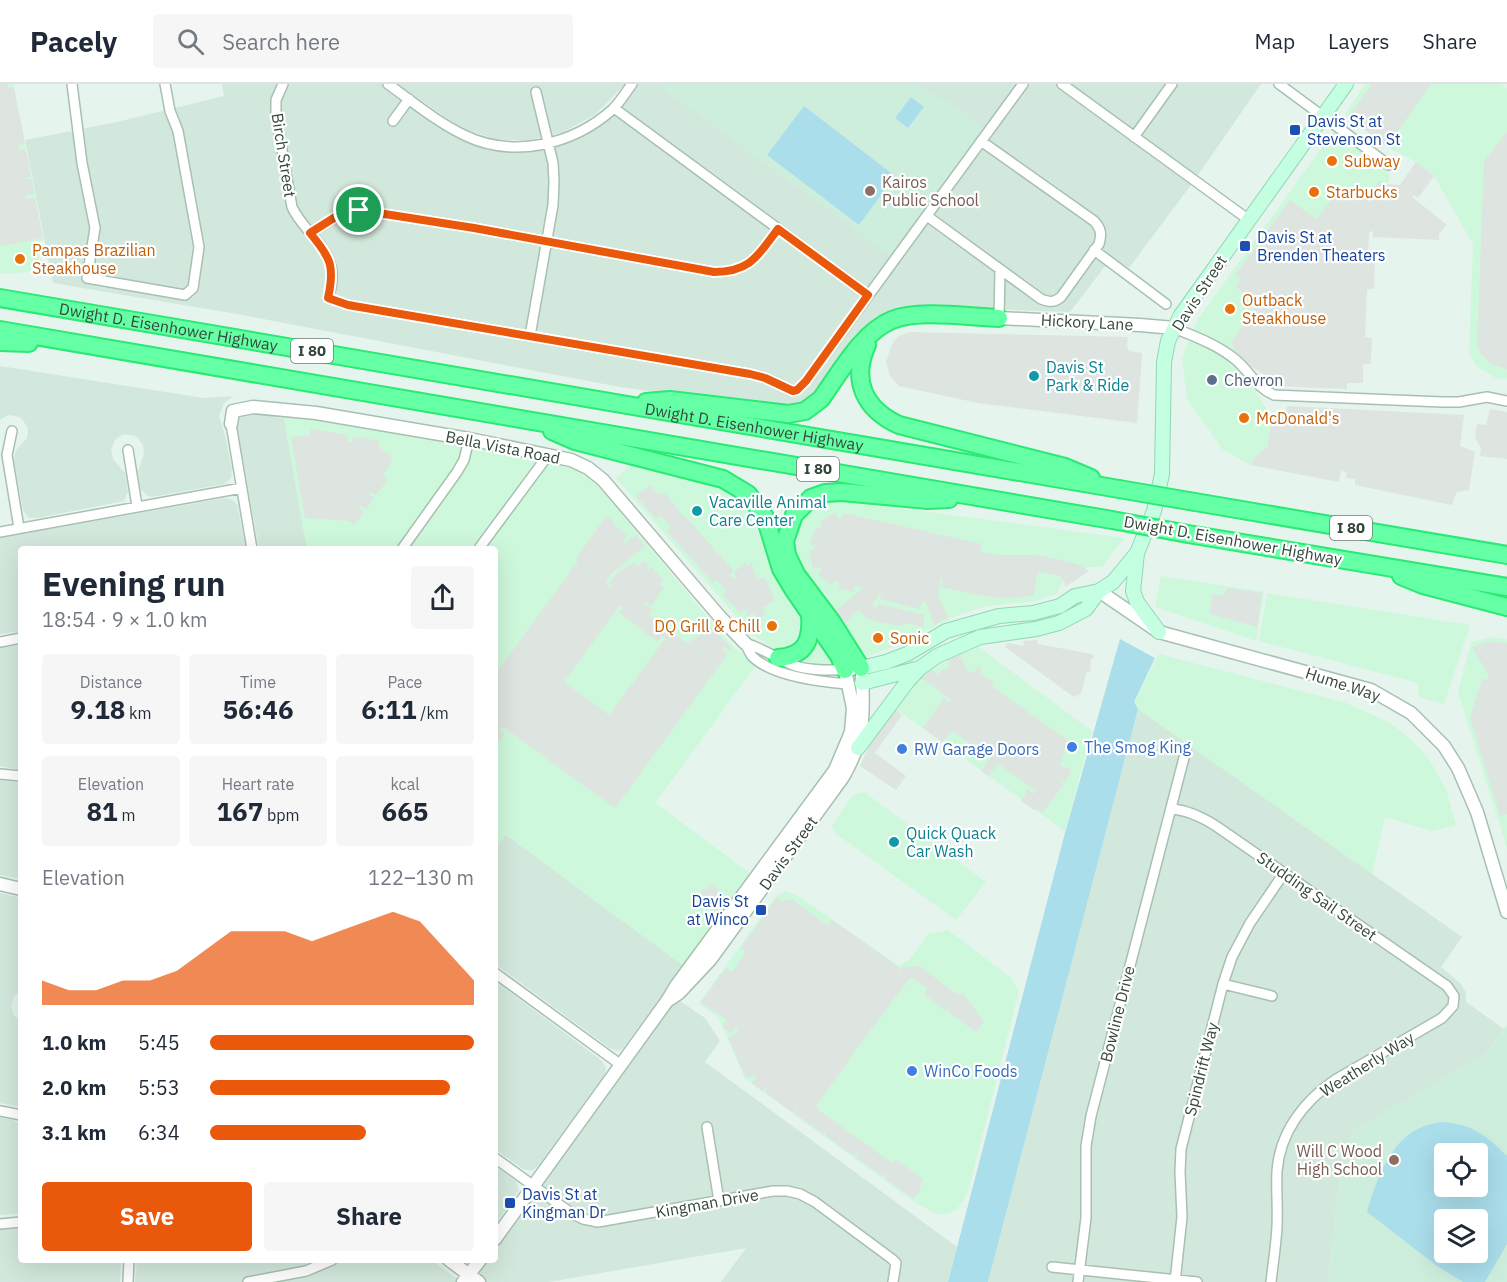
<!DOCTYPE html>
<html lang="en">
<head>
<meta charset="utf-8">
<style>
	:root { --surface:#fff; --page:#f6f6f7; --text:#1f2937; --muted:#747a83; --line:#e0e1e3; --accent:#ea580c }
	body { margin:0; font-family:"IBM Plex Sans",sans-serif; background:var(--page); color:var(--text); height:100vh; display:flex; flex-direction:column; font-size:22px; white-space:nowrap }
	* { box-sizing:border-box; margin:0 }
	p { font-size:20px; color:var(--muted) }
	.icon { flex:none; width:33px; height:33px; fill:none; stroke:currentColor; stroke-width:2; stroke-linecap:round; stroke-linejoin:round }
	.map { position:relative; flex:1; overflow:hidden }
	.panel { position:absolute; left:18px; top:462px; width:480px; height:717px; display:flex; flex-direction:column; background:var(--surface); border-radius:6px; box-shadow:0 6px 24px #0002 }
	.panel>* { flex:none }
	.fabs { position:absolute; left:1434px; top:1059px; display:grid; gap:12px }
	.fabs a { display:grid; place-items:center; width:54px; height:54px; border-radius:6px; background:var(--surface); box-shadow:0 6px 24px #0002; font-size:30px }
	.pin { position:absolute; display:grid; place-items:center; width:51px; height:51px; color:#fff; margin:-26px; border:3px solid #fff; border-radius:50%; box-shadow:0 2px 6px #0007 }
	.round { display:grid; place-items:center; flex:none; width:63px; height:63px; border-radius:6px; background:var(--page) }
	.summary { display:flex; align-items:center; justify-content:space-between; height:102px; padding:0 24px }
	h1 { font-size:33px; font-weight:800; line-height:45px }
	.stats { display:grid; grid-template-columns:repeat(3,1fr); gap:9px; height:102px; padding:6px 24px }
	.stats div { display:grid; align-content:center; border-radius:6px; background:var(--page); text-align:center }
	.stats b { font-size:26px; font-weight:800 }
	.stats small { font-size:16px; font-weight:400 }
	.stats p { font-size:16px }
	.chart { height:168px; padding:12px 24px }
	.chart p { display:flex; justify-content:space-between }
	.chart svg { width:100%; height:108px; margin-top:6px; fill:var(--accent); opacity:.7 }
	.primary-button { display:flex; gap:12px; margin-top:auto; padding:12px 24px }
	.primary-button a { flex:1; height:69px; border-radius:6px; background:var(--accent); color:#fff; font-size:24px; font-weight:800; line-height:69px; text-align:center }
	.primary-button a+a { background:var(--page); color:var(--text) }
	ul { padding:0 24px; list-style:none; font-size:20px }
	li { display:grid; grid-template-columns:96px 72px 1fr; align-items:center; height:45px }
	li i { height:15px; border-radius:8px; background:var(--accent) }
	header { display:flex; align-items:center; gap:36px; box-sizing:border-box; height:84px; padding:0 30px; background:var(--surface); border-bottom:2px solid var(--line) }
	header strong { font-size:28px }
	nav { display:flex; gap:33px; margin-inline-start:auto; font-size:21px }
	.search { width:420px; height:54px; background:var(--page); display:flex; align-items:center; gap:15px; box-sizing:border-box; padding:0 21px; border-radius:6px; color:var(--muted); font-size:22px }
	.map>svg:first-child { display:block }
	.residential { fill:#d3e8dc }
	.commercial { fill:#cef8dc }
	.education { fill:#ceeedd; fill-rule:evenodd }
	.green { fill:#aadeeb; fill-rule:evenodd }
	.parking { fill:#dee4e0; fill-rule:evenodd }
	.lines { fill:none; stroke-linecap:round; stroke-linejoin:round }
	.minor-casing { stroke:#a7c0b1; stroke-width:12 }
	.tertiary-casing { stroke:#a7c0b1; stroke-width:15 }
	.secondary-casing { stroke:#91d7b4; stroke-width:16 }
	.motorway-casing { stroke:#2ae974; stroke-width:20 }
	.minor { stroke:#fff; stroke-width:9 }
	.tertiary { stroke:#fff; stroke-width:12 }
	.secondary { stroke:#c4ffe2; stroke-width:14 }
	.motorway { stroke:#65ffa6; stroke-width:16 }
	.motorway-bridge-casing { stroke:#2ae974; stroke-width:20; stroke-linecap:butt }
	.motorway-bridge { stroke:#65ffa6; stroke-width:16 }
	.route-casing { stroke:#fff; stroke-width:12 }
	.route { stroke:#ea580c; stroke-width:8 }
	.transit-dot { fill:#1a4fb4; stroke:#fff; stroke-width:2 }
	.food-dot { fill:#e8710a; stroke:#fff; stroke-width:2 }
	.education-dot { fill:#8d6e63; stroke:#fff; stroke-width:2 }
	.culture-dot { fill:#0f9aa8; stroke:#fff; stroke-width:2 }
	.service-dot { fill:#5c6f8a; stroke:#fff; stroke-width:2 }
	.shop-dot { fill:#3f7fe0; stroke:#fff; stroke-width:2 }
	.labels { text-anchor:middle; stroke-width:4.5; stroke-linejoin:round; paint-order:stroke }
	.shield { fill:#fff; stroke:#717e76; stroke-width:1.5 }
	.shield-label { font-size:15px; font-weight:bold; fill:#34473b }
	.transit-label { font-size:16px; fill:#164399; stroke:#fff; text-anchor:start }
	.street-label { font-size:16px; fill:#34473b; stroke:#fff }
	.food-label { font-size:16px; fill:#c56008; stroke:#fff; text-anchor:start }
	.education-label { font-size:16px; fill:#785e54; stroke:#fff; text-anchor:start }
	.culture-label { font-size:16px; fill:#0d838f; stroke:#fff; text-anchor:start }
	.service-label { font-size:16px; fill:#4e5e75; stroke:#fff; text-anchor:start }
	.shop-label { font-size:16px; fill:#366cbe; stroke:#fff; text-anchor:start }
</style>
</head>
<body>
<header>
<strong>Pacely</strong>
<div class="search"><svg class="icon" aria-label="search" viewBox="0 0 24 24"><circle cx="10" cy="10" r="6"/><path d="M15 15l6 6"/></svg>Search here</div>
<nav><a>Map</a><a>Layers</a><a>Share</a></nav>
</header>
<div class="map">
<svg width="1507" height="1198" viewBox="0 0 1507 1198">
	<rect width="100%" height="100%" fill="#e5f4ec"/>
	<!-- residential -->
	<path class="residential" d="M222,0H388L438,36L488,59L537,62L597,37L632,0H1261L1191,101L1129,184L1112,173L1070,228L907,222L890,227L866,243L820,307L805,321L771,324L620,303L237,230L53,199L25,56L117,38L224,12Z
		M398,0H625L596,30L563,48L529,56H498L459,43Z
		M0,282L204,314L234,312L224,319L219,332L225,351L232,387L231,394L224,400L152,413L148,412L141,406L138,388L144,370L143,361L136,352L123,350L115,356L111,366L113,375L125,389L128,408L124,417L37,434H29L23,426L14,376L16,366L27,354L28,344L22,335L16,332L8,331L0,336Z
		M246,329L284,334L307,465H259L237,342L239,334Z
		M224,414L231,415L237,420L246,465H21V547L0,550V454Z
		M21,561V686L0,682V564Z
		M1138,625L1462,853L1441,883L1461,900L1466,909V918L1504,945L1485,971L1355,1046L1341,1082L1328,1198H988Z
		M0,696L21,699V795L0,791Z
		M505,750L684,882L622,965L617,967L608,963L495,880V765Z
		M0,809L21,814V907L14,912L11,923L14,932L21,937V1023L0,1019Z
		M495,897L601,976L606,984L604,991L538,1082L532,1087L523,1085L495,1065Z
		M677,915L705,934L720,957L705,978L957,1163L948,1198H721L746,1164L549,1198H474L487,1176H495V1165Z
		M0,1033L13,1036L21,1041V1129L0,1131Z
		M495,1082L516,1097L519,1106L495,1141Z
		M21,1143V1176H121L120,1198H0V1145Z
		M137,1176H432L461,1198H135Z"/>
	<!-- commercial -->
	<path class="commercial" d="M0,0H13L44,156L37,160L40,182L28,188L12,190L0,189Z
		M1365,0H1500L1507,4V295L1496,294L1476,282L1469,270L1473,160L1434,92L1416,78L1387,63L1345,30Z
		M1334,47L1385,85L1389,91V97L1370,127L1261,217L1232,258L1236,268L1234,280L1257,310L1272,334L1267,363L1253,375L1251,381L1223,366L1187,315L1182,274L1198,235Z
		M284,334L319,336L553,376L573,383L585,390L600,404L720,548L735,564L757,580L655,719L751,790L684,882L506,751L495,765V465H307Z
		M633,380L713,402L730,408L749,427L774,489L799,478L795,462L799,443L804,433L813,425L827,418L839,416L1124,454L1102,483H1089L1061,500L1057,510L1034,517L987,522L956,532L886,566L830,584L797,579L756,553L748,546L616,394Z
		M1161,492L1264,508L1256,557L1155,523Z
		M1267,509L1470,541L1444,620L1419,613L1418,599L1259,557Z
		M1494,553L1507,555V764L1458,608L1471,558Z
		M979,563L1092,647L1065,747L895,624L905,610L928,589L948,576Z
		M1159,570L1346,619L1388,638L1407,652L1427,672L1446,705L1456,741L1432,747L1385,733L1372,790L1138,625L1134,618Z
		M864,708L986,798L956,836L835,749L832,741L854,710Z
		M786,807L800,813L899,882L909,876L928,850L948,846L1011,894L1019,907L970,1100L964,1116L956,1126L948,1130H937L916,1119L745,995L718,933L699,919L776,812Z"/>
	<!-- education -->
	<path class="education" d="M657,0H917L938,15L941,13L983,44L890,171Z
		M1507,941V1198H1328L1341,1082L1355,1046L1485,971ZM1444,1070H1478V1102H1444ZM1444,1136H1478V1168H1444Z"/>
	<!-- green -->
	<path class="green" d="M911,13L924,23L908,44L895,34Z
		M804,22L895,92L859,141L767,71Z
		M1120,555L1155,574L1134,618L1138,625L988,1198H948L1065,749Z
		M1443,1038C1472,1040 1487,1052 1507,1072V1160L1485,1198H1463L1437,1182L1367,1128C1379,1089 1394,1042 1443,1038ZM1444,1070H1478V1102H1444ZM1444,1136H1478V1168H1444Z"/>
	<!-- parking -->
	<path class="parking" d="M0,0H7L8,4L14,3L19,31L13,33L20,32L25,60L18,61L19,66H26L31,92L24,95H32L34,109L25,112L27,115L35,114L43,154L2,162L0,160Z
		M1372,0H1431L1387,63L1348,33Z
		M1507,48V285L1492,281L1480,269L1477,261L1484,77Z
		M1416,78L1434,92L1418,114L1413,111L1412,113L1447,141L1439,150V156L1373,153V147L1369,148L1368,177H1375L1374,205H1367L1365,253L1372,254L1371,280H1363V299H1347V305L1274,302L1272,300V295L1250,282L1236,268L1231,258L1262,215L1258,211L1254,216L1236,203L1241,195L1235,191L1290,116L1316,135L1335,112L1344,108H1352L1366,116L1379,97L1384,100L1400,101Z
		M909,248L1128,253L1127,261L1129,267L1142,269L1137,339L978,319L899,302L890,292L886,278L892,260L897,253Z
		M1287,322L1464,331L1460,362L1475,368L1469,406L1457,408L1452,421L1355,401V395L1346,394L1347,388L1341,387L1339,398L1251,381L1253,375L1267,363L1272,334L1286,329Z
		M1490,325L1507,328V375L1480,372L1481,364L1475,354L1477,340L1486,341Z
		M311,345L348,351V358H352L353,352L380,357L379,363L392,373L390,381L383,391L388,396L376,411L370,408L369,410L374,414L366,425L360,421L359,424L364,428L354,441L349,437L305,434L291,353L309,352Z
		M651,401L658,410L665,409L684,433H686L715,466L716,469L717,468L733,486L729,492L737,494L734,488L745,479L748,482L751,477L757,496L765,494L775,516L762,524L766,530L757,535L753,529L747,533L746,525L740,529L723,511L727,506H725L717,496L713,499L667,447L671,443L661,432L656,435L636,412Z
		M835,429L840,437L843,429L982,460L980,468L997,471H1037L1077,480L1089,487L1065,503L1064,497L1060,492L1040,488L1037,491L1034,512L1006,514L977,511L941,503L943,496L941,495L938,512L948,533L934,541L926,518L922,517L920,525L880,515L881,508L872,521L876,525L878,520L924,531L923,543L907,539L898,542L868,535L859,526L847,536L844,543L833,526L839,524L863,504L855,502L854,508L838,504L840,499L836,496L831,501L818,490L822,486L820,483L813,484L809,468L815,464V462L809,460L816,444L823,445L820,438Z
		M606,432L613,437L612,439L627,451L621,462L636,451L645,462L611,490L606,500L613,504L609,499L618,488L635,479L639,483L642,477L649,480L646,487L652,483L663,497L659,501L664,504L651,522L646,518L642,525L647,521L652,525L649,531L687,559L703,550L706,539L732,564L730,567L723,562V567L727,571L615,724L503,643H501L499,647L504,651L499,657L495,654V590L577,479V473ZM620,521L623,524L619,529L658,558L662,552L665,555L609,631L564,598Z
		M1227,504L1262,509L1257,543L1210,530L1212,510L1223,512Z
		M1037,556L1038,560L1092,570L1095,572L1091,575L1090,588L1087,587L1081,610L1074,613L1005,563L1008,559L1024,562L1023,557Z
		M1487,558L1507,559V730L1500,732L1470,633L1482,595L1487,596L1489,592L1472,563Z
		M962,570L961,573L968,588L973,589L979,582L981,584L980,589L994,599L992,602L1067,656L1060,682L1071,685L1070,690L1065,698L1058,694L1064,700L1042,729L1038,725L1034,726L1021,717L1028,705L1034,710L1036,707L998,680L988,692L981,687L990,675L953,647L942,658L923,644L944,614L949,618L951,616L925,596L920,595L932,586L937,590L950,582L948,576Z
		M895,624L902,631L875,669L906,692L896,706L860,682L870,660Z
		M711,800L719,806L715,813L724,821L718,829L706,820L701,826L696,822L700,816L697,813L703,805L706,806Z
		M777,813L783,817L792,815L827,841L832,836L900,884L898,891L902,883L920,882L953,908L964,911L984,937L976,948L948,928L951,922L946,927L924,910L927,904L914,895L910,894L848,976V978L817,1020V1025L892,1079L895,1075L923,1095L918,1110L913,1115L885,1094L888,1088L883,1093L856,1073L858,1067L854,1072L825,1051L828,1045L823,1050L795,1030L798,1023L793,1029L765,1008L768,1002L763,1007L752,999L756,993L755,991L746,994L728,953L736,950L738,945L735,943L731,949L723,943L727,936L701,918L726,884L732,888L746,868L741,864Z"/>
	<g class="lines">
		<!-- minor casing -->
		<g class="minor-casing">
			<path id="minor" d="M72,0L82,79L95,144L87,194L185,211L193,204L199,163L178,47L170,27L165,0
				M283,0L276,16V32L292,123C303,148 335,165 332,196C332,202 330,208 328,214L348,221L750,290L765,294L793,307L797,306L806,297L1023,0
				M388,0C413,18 437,38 464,51C513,75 573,61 613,25C620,18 626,8 632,0
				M1062,0L1249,136
				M1279,0L1389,81
				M614,24L868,211
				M393,37L409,15
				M1134,53L1172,0
				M927,132L1041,215C1049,218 1054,219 1061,213L1099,160C1102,150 1101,144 1094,137L981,57
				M310,149L341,130L359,126L474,144L714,188C751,188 758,171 778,145
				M1094,166L1166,220
				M999,234L1000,186
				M1174,244C1196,253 1218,261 1236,276C1250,288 1257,304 1274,311L1442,318H1459L1487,313L1507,317
				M530,252L553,121L554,97L553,79L536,8
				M231,340L252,465
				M12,347L7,371L19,444
				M128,366L137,422
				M0,448L242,404
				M480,463L549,370
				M402,465L457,388L464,376L469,355
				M0,558L21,554
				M745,559C747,563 749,568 752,572C771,592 822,598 848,600
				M745,559C762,564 776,574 793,581C809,587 828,586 845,586
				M0,690L21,692
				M1171,725C1188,726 1202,733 1216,742L1447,902L1454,912L1453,922L1442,934L1335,996C1304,1017 1280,1048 1277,1087C1276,1105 1278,1124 1277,1143C1276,1161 1273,1180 1271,1198
				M495,889L621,981
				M1223,900L1272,912
				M0,1027L21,1031
				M707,1043L719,1117
				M495,1074L571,1129L583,1135L598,1138L773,1107H787L800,1110L815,1118L892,1175L896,1179L893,1198
				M0,1140L21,1138
				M1052,1183L1197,1198
				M128,1198L129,1176
				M248,1198L306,1187L332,1176
				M1078,1198L1086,1134V1062L1091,1032L1186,666
				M1175,1198L1182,1133L1180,1088L1181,1065L1223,900L1232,873L1250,839L1284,789"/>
		</g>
		<!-- tertiary casing -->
		<g class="tertiary-casing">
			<path id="tertiary" d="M999,234L1140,241L1174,244
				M231,340L233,327L253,323L316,329L469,355L571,376L588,384L603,396L720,533L745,559
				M1099,507L1159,548L1371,606L1411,629L1444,662L1458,684L1477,728L1507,828
				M0,800L21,805
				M667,917L679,909L710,876L843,693C864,657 864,632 862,591
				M495,1155L667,917L676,902L835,686L851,648L853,624L845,586L852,585
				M449,1176L479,1198
				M463,1198L480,1176"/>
		</g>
		<!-- secondary casing -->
		<g class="secondary-casing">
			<path id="secondary" d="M1137,469L1133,507L1137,518L1159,548
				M861,584L886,578L907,570L946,547L999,532L1033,529L1060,522L1075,512L1099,507
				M862,599L920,584L937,572L980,553L1036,545L1059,539L1086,525L1099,507L1113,498L1137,469L1154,427L1162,390L1164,278L1168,257L1181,231L1346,0
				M858,664L907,598L919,585"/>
		</g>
		<!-- motorway casing -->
		<g class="motorway-casing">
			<g id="motorway">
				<path id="s1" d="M0,214L1119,405"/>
				<path d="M0,246L1112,436"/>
				<path d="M0,258L29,259"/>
				<path d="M867,261C851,296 864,325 899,341L1065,383L1091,394"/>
				<path d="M646,318L670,316L788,330L805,327L821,315C839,290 862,248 892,236C918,225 970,233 999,234"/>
				<path d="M552,347L575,357L723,395L748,410L765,433L781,485L793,505L839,572L845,586"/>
				<path d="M1195,418L1507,471"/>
				<path d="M1188,450L1507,503"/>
				<path d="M1401,492L1423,501L1507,523"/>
				<path d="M778,574C807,572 812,555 810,529"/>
				<path d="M861,584L832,538L796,490L787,471L785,457L794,431L811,414L825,409L842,408L928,416L949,415"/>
			</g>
		</g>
		<!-- minor -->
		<use href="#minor" class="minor"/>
		<!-- tertiary -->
		<use href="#tertiary" class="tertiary"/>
		<!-- secondary -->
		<use href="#secondary" class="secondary"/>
		<!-- motorway -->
		<use href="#motorway" class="motorway"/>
		<!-- motorway-bridge casing -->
		<g class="motorway-bridge-casing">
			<path id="motorway-bridge" d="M1119,405L1195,418
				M1112,436L1188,450"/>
		</g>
		<!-- motorway-bridge -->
		<use href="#motorway-bridge" class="motorway-bridge"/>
	</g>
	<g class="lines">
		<!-- route casing -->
		<g class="route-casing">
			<path id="route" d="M359,126L474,144L714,188C751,188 758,171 778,145L868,211L806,297L797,306L793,307L765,294L750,290L348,221L328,214C335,182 331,174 310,149L340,130Z"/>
		</g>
		<!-- route -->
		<use href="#route" class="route"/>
	</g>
	<!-- markers -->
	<g class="transit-dot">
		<rect x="1289" y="40" width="12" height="12" rx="3"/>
		<rect x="1239" y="156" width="12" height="12" rx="3"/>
		<rect x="755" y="820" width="12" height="12" rx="3"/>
		<rect x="504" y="1113" width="12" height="12" rx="3"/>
	</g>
	<g class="food-dot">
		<circle cx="1332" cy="77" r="6"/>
		<circle cx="1314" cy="108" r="6"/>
		<circle cx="20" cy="175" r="6"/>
		<circle cx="1230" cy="225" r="6"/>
		<circle cx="1244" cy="334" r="6"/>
		<circle cx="772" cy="542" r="6"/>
		<circle cx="878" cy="554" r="6"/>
	</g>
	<g class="education-dot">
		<circle cx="870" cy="107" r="6"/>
		<circle cx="1394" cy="1076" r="6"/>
	</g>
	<g class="culture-dot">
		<circle cx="1034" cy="292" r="6"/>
		<circle cx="697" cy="427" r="6"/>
		<circle cx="894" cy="758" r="6"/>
	</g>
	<circle class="service-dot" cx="1212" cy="296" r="6"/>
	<g class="shop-dot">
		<circle cx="1072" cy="663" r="6"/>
		<circle cx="902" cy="665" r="6"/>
		<circle cx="912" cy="987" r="6"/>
	</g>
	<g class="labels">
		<!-- shield labels -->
		<g class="shield">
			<rect x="291" y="255" width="42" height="24" rx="4.5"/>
			<rect x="797" y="373" width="42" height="24" rx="4.5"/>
			<rect x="1330" y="432" width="42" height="24" rx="4.5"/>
		</g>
		<g class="shield-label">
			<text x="312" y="272">I 80</text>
			<text x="818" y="390">I 80</text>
			<text x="1351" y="449">I 80</text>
		</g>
		<!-- transit labels -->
		<g class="transit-label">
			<text x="1307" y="43">Davis St at<tspan x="1307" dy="18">Stevenson St</tspan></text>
			<text x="1257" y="159">Davis St at<tspan x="1257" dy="18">Brenden Theaters</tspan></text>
			<text x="749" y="823" text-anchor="end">Davis St<tspan x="749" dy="18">at Winco</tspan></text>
			<text x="522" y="1116">Davis St at<tspan x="522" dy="18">Kingman Dr</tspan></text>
		</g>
		<!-- street labels -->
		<g class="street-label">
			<text transform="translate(284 71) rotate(81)" y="6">Birch Street</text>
			<text transform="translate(1199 209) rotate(-57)" y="6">Davis Street</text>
			<text transform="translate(1087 238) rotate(3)" y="6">Hickory Lane</text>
			<text dy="6" stroke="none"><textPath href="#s1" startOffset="171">Dwight D. Eisenhower Highway</textPath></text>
			<text dy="6" stroke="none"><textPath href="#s1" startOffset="765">Dwight D. Eisenhower Highway</textPath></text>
			<text transform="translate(503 363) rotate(11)" y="6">Bella Vista Road</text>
			<text transform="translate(1233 456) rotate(10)" y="6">Dwight D. Eisenhower Highway</text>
			<text transform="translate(1343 600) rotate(18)" y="6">Hume Way</text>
			<text transform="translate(788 769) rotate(-54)" y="6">Davis Street</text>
			<text transform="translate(1317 812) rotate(35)" y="6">Studding Sail Street</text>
			<text transform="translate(1117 930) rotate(-76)" y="6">Bowline Drive</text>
			<text transform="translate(1367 980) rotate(-32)" y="6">Weatherly Way</text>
			<text transform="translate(1201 985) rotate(-76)" y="6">Spindrift Way</text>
			<text transform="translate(707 1119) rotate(-10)" y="6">Kingman Drive</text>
		</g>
		<!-- food labels -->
		<g class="food-label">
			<text x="1344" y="83">Subway</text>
			<text x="1326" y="114">Starbucks</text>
			<text x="32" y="172">Pampas Brazilian<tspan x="32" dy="18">Steakhouse</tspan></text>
			<text x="1242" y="222">Outback<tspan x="1242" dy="18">Steakhouse</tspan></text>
			<text x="1256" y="340">McDonald's</text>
			<text x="760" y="548" text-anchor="end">DQ Grill &amp; Chill</text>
			<text x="890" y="560">Sonic</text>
		</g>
		<!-- education labels -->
		<g class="education-label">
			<text x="882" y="104">Kairos<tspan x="882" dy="18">Public School</tspan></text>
			<text x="1382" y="1073" text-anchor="end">Will C Wood<tspan x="1382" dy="18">High School</tspan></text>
		</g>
		<!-- culture labels -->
		<g class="culture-label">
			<text x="1046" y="289">Davis St<tspan x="1046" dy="18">Park &amp; Ride</tspan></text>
			<text x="709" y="424">Vacaville Animal<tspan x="709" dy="18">Care Center</tspan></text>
			<text x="906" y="755">Quick Quack<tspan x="906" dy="18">Car Wash</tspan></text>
		</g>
		<!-- service labels -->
		<g class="service-label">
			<text x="1224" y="302">Chevron</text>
		</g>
		<!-- shop labels -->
		<g class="shop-label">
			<text x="1084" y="669">The Smog King</text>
			<text x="914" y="671">RW Garage Doors</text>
			<text x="924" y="993">WinCo Foods</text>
		</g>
	</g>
</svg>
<div class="fabs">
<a><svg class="icon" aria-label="locate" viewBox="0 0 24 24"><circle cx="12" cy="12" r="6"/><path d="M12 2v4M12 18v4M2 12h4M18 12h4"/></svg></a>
<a><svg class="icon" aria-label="layers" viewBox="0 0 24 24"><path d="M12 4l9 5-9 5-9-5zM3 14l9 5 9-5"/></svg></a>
</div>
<div class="pin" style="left:359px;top:126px;background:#1e9e55"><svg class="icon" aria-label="arrive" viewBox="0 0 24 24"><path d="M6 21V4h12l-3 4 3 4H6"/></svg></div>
<section class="panel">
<div class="summary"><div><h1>Evening run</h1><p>18:54 · 9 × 1.0 km</p></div><a class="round"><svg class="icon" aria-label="share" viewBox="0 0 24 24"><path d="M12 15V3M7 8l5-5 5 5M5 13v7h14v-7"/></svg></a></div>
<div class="stats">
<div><p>Distance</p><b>9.18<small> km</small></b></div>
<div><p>Time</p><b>56:46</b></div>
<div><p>Pace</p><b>6:11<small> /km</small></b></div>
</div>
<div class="stats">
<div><p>Elevation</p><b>81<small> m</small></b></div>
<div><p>Heart rate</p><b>167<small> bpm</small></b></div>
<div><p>kcal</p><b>665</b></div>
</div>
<div class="chart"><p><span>Elevation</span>122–130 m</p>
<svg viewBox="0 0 160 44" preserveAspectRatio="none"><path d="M0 44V34L10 38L20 38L30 34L40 34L50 30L60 22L70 14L80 14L90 14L100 18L110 14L120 10L130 6L140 10L150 22L160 34V44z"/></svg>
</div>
<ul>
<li><b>1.0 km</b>5:45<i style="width:100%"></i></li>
<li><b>2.0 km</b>5:53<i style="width:91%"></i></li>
<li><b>3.1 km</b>6:34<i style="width:59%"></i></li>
</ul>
<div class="primary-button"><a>Save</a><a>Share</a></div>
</section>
</div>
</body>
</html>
